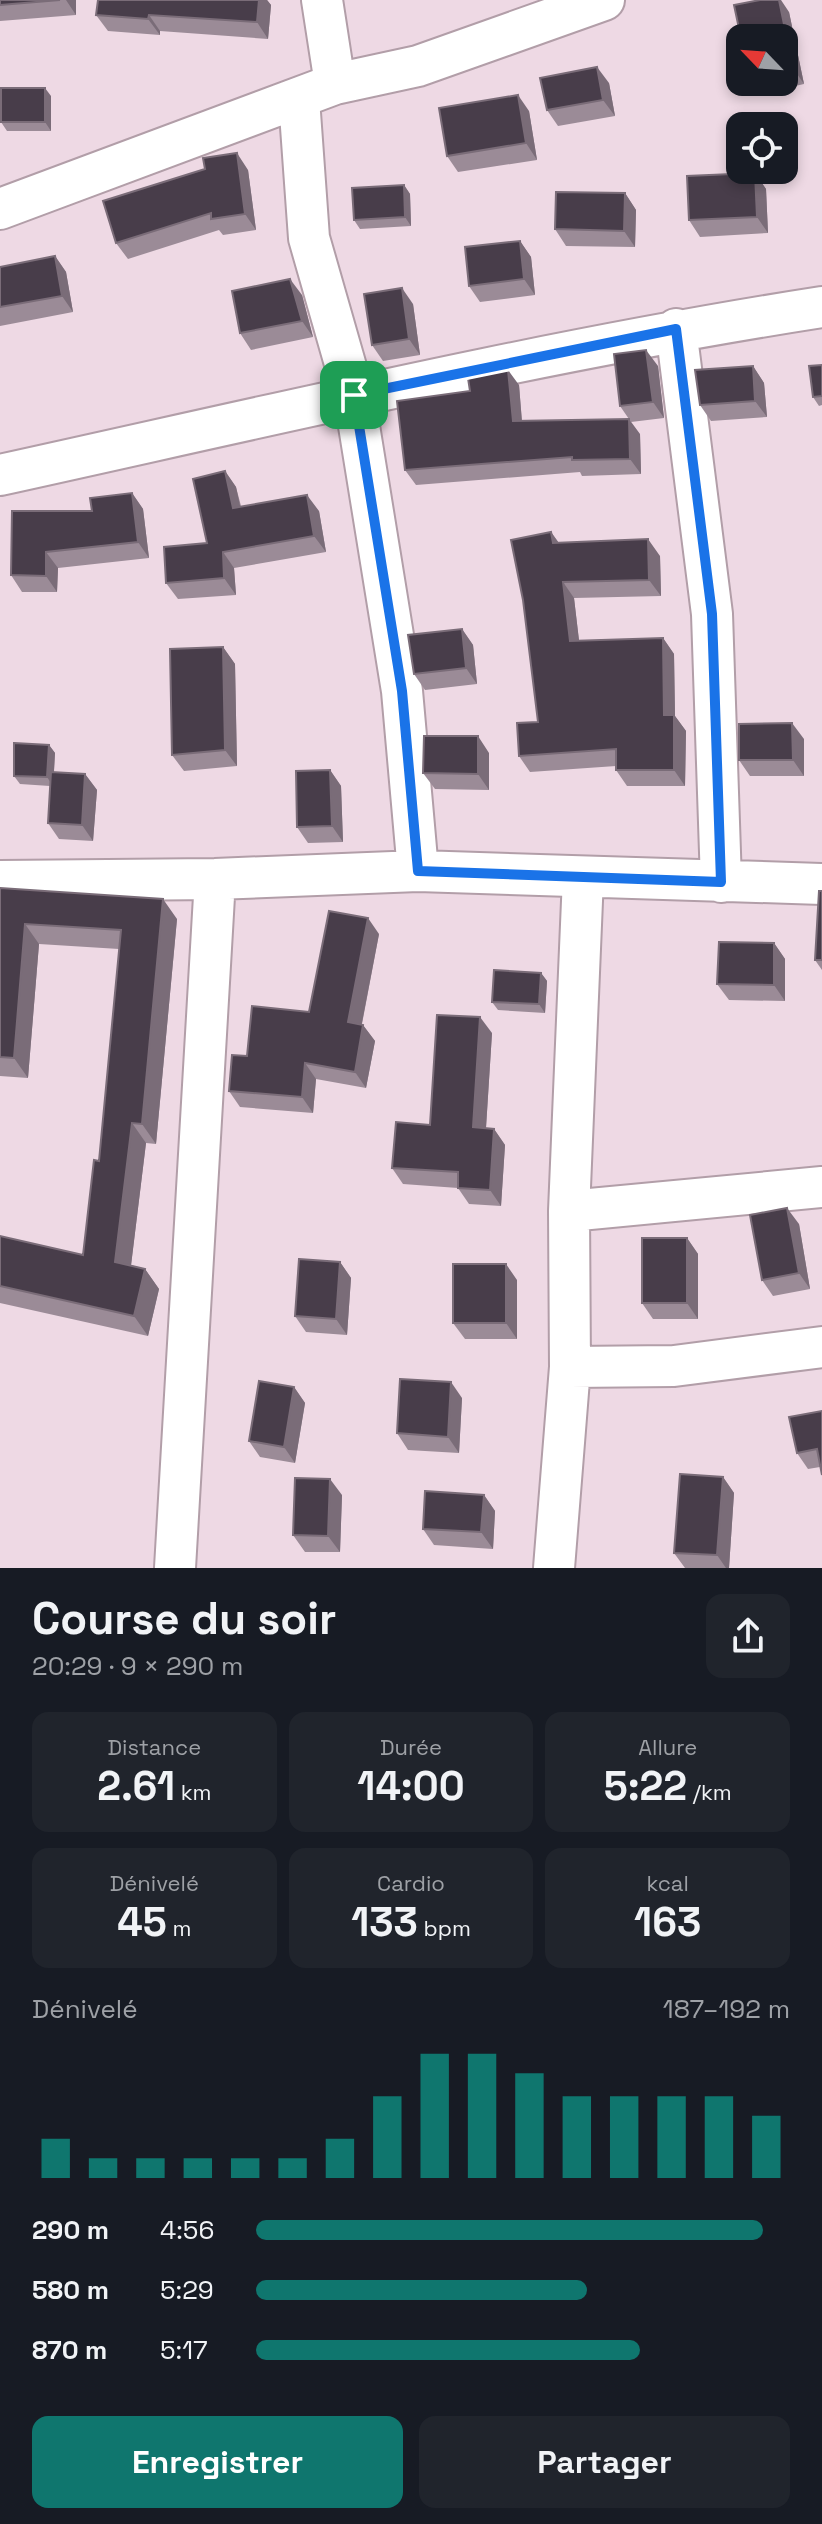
<!DOCTYPE html>
<html lang="fr">
<head>
<meta charset="utf-8">
<style>
	:root { --surface:#171b24; --page:#20242c; --text:#f1f3f6; --muted:#9ea1a6; --accent:#0f766e }
	body { margin:0; font-family:"Space Grotesk",sans-serif; background:var(--page); color:var(--text); height:100vh; display:flex; flex-direction:column; font-size:30px; white-space:nowrap }
	* { box-sizing:border-box; margin:0 }
	p { font-size:26px; color:var(--muted) }
	.icon { flex:none; width:44px; height:44px; fill:none; stroke:currentColor; stroke-width:2; stroke-linecap:round; stroke-linejoin:round }
	.map { position:relative; height:1568px; overflow:hidden }
	.drawer { display:flex; flex-direction:column; background:var(--surface); flex:1 }
	.drawer>* { flex:none }
	.needle { width:52px; rotate:295deg }
	.tools { position:absolute; left:726px; top:24px; display:grid; gap:16px }
	.tools a { display:grid; place-items:center; width:72px; height:72px; border-radius:16px; background:var(--surface); box-shadow:0 4px 12px #0003; font-size:40px }
	.pin { position:absolute; display:grid; place-items:center; width:68px; height:68px; color:#fff; margin:-34px; border-radius:16px; box-shadow:0 4px 12px #0006 }
	.round { display:grid; place-items:center; flex:none; width:84px; height:84px; border-radius:16px; background:var(--page) }
	.summary { display:flex; align-items:center; justify-content:space-between; height:136px; padding:0 32px }
	h1 { font-size:44px; font-weight:800; line-height:60px }
	.metrics { display:grid; grid-template-columns:repeat(3,1fr); gap:12px; height:136px; padding:8px 32px }
	.metrics div { display:grid; align-content:center; border-radius:16px; background:var(--page); text-align:center }
	.metrics b { font-size:40px; font-weight:800 }
	.metrics small { font-size:22px; font-weight:400 }
	.metrics p { font-size:22px }
	.chart { height:224px; padding:16px 32px }
	.chart p { display:flex; justify-content:space-between }
	.chart svg { width:100%; height:144px; margin-top:8px; stroke:var(--accent); stroke-width:6 }
	.cta { display:flex; gap:16px; margin-top:auto; padding:16px 32px }
	.cta a { flex:1; height:92px; border-radius:16px; background:var(--accent); color:#fff; font-size:32px; font-weight:800; line-height:92px; text-align:center }
	.cta a+a { background:var(--page); color:var(--text) }
	ul { padding:0 32px; list-style:none; font-size:26px }
	li { display:grid; grid-template-columns:128px 96px 1fr; align-items:center; height:60px }
	li i { height:20px; border-radius:10px; background:var(--accent) }
	.map>svg:first-child { display:block }
	.lines { fill:none; stroke-linecap:round; stroke-linejoin:round }
	.minor-casing { stroke:#b29ea8; stroke-width:44 }
	.minor { stroke:#fff; stroke-width:40 }
	.wall { fill:#9b8b97 }
	.shaded-wall { fill:#7a6c78 }
	.building { fill:#483d4a; stroke:#7a6c78; stroke-width:2 }
	.route-casing { stroke:#fff; stroke-width:16 }
	.route { stroke:#1a73e8; stroke-width:10 }
</style>
</head>
<body>
<div class="map">
<svg width="822" height="1568" viewBox="0 0 822 1568">
	<rect width="100%" height="100%" fill="#eed9e4"/>
	<g class="lines">
		<!-- minor casing -->
		<g class="minor-casing">
			<path id="minor" d="M322,0L335,84
				M299,99L309,238L354,395L402,691L418,871
				M0,209L335,84L418,66L604,0
				M676,329L712,614L721,882
				M0,475C273,415 545,350 822,307
				M0,881L215,879L418,871L822,884
				M569,1211L822,1187
				M570,1367L674,1366L822,1347
				M175,1568L215,879
				M554,1568L570,1367L569,1211L583,877"/>
		</g>
		<!-- minor -->
		<use href="#minor" class="minor"/>
	</g>
	<!-- wall -->
	<path class="wall" d="M0,0H76V15L0,21Z
		M98,0H267L271,5L268,39L160,31V35L108,31L96,15Z
		M789,12L804,84L760,94L752,82H784V38Z
		M609,83L615,116L558,126L547,110Z
		M51,96V131H7L1,122Z
		M529,111L537,160L458,172L447,156Z
		M248,170L256,230L223,235L219,230L128,259L116,243Z
		M755,173L766,189L768,233L700,237L689,220Z
		M404,185L410,194L411,226L360,229L354,220Z
		M625,193L636,210L635,247L566,246L555,229Z
		M520,241L531,257L535,295L480,302L469,286Z
		M55,256L66,272L73,312L0,326V267Z
		M302,295L313,337L251,350L240,333Z
		M413,304L420,355L383,361L372,345Z
		M822,365V405L819,406L813,397Z
		M658,366L664,418L631,422L620,406Z
		M753,366L764,383L767,417L711,421L700,405Z
		M519,385L522,421L640,434L641,474L582,476L580,472L416,485L405,470Z
		M225,471L236,487L241,506L319,511L326,552L234,568L236,595L178,599L166,583L207,543Z
		M132,493L143,509L149,558L58,568L57,592H22L11,575L92,511Z
		M551,532L559,543L660,556L661,596L574,598L579,641L663,638L674,654L675,716L686,731L685,786H627L616,770V766L530,772L519,756L538,722Z
		M462,629L473,645L477,684L425,690L414,674Z
		M223,647L235,664L237,766L184,771L172,755Z
		M804,739V776H750L739,760Z
		M49,745L55,753L54,772L85,774L97,790L93,841L59,839L48,823L50,786L20,784L14,776Z
		M489,753V790L435,789L423,773Z
		M330,770L341,786L343,842L308,843L297,827Z
		M0,888L177,919L156,1144L146,1143L131,1265L145,1269L159,1289L148,1336L0,1303V1236L83,1255L99,1161L119,949L39,944L28,1078L0,1076Z
		M822,891V970L815,960Z
		M379,934L362,1024L375,1041L366,1088L316,1079L313,1113L240,1107L229,1091L247,1056L309,1012Z
		M774,943L785,959V1001L729,1000L717,984Z
		M541,973L547,981L545,1013L498,1010L492,1002Z
		M492,1033L486,1128L494,1129L505,1145L501,1206L469,1204L458,1188L403,1184L392,1168L430,1125Z
		M799,1224L810,1289L773,1296L762,1280Z
		M687,1238L698,1254V1319H653L642,1303Z
		M340,1262L351,1278L347,1335L306,1332L295,1316Z
		M517,1280V1339H465L453,1323Z
		M294,1387L305,1403L295,1463L260,1457L249,1441Z
		M462,1398L459,1453L408,1450L397,1433Z
		M822,1411L820,1467L808,1469L797,1453Z
		M723,1477L734,1493L729,1568H685L674,1553Z
		M342,1495L340,1552H305L293,1535Z
		M484,1495L495,1511L493,1549L434,1545L423,1529Z"/>
	<!-- shaded-wall -->
	<path class="shaded-wall" d="M66,0H76V15Z
		M259,0H267L271,5L268,39L257,22Z
		M779,0H781L789,12L804,84L793,68Z
		M149,15L160,31V35L148,19Z
		M597,67L609,83L615,116L603,100Z
		M45,88L51,96V131L45,122Z
		M518,95L529,111L537,160L526,143Z
		M237,153L248,170L256,230L245,214Z
		M755,173L766,189L768,233L757,217Z
		M404,185L410,194L411,226L405,217Z
		M625,193L636,210L635,247L624,231Z
		M520,241L531,257L535,295L524,279Z
		M55,256L66,272L73,312L62,296Z
		M290,279L302,295L313,337L302,321Z
		M402,288L413,304L420,355L409,339Z
		M646,350L658,366L664,418L653,402Z
		M753,366L764,383L767,417L755,401Z
		M508,370L519,385L523,436L513,421Z
		M629,419L640,434L641,474L630,459Z
		M225,471L236,487L244,524L233,508Z
		M132,493L143,509L149,558L138,542Z
		M307,495L319,511L326,552L314,536Z
		M551,532L563,549L553,543Z
		M648,539L660,556L661,596L649,580Z
		M46,552L58,568L57,592L46,576Z
		M223,552L234,568L236,595L224,578Z
		M563,582L574,598L581,657L570,641Z
		M462,629L473,645L477,684L466,668Z
		M663,638L674,654L675,716L686,731L685,786L674,770L664,715Z
		M223,647L235,664L237,766L225,750Z
		M792,723L804,739V776L793,760Z
		M478,736L489,753V790L478,774Z
		M49,745L55,753L53,786L47,777Z
		M330,770L341,786L343,842L332,826Z
		M85,774L97,790L93,841L82,825Z
		M163,899L177,919L156,1144L142,1124Z
		M368,918L379,934L359,1038L348,1022Z
		M25,924L39,944L28,1078L14,1058Z
		M774,943L785,959V1001L774,985Z
		M541,973L547,981L545,1013L539,1004Z
		M480,1017L492,1033L485,1143L473,1127Z
		M363,1025L375,1041L366,1088L355,1072Z
		M305,1063L316,1079L313,1113L302,1097Z
		M132,1123L146,1143L129,1282L115,1262Z
		M494,1129L505,1145L501,1206L490,1190Z
		M787,1208L799,1224L810,1289L799,1273Z
		M687,1238L698,1254V1319L687,1303Z
		M340,1262L351,1278L347,1335L336,1319Z
		M506,1264L517,1280V1339L506,1323Z
		M145,1269L159,1289L148,1336L134,1316Z
		M451,1382L462,1398L459,1453L448,1437Z
		M294,1387L305,1403L295,1463L284,1447Z
		M723,1477L734,1493L729,1568H726L717,1555Z
		M330,1479L342,1495L340,1552L328,1536Z
		M484,1495L495,1511L493,1549L481,1532Z"/>
	<!-- building -->
	<path class="building" d="M0,0H60L0,5Z
		M98,0H259L257,22L149,15L148,19L96,15Z
		M760,0H779L793,68L784,70V38H741L734,5Z
		M597,67L603,100L547,110L540,78Z
		M1,88H45V122H1Z
		M518,95L526,143L447,156L439,108Z
		M237,153L245,214L211,219V213L116,243L103,201L205,169L203,158Z
		M755,173L757,217L689,220L687,176Z
		M404,185L405,217L354,220L352,188Z
		M556,192L625,193L624,231L555,229Z
		M520,241L524,279L469,286L465,247Z
		M55,256L62,296L0,307V267Z
		M290,279L302,321L240,333L232,291Z
		M402,288L409,339L372,345L364,294Z
		M646,350L653,402L620,406L614,354Z
		M822,365V396L813,397L809,366Z
		M753,366L755,401L700,405L695,370Z
		M508,370L513,421L629,419L630,459L572,460V457L405,470L397,401L470,391L468,378Z
		M225,471L233,508L307,495L314,536L223,552L224,578L166,583L164,547L207,543L193,479Z
		M132,493L138,542L46,552V576L11,575L12,511H92L90,498Z
		M551,532L553,543L648,539L649,580L563,582L570,641L663,638L664,715H674V770H616V749L519,756L517,723L538,722L523,600L511,540Z
		M462,629L466,668L414,674L408,635Z
		M223,647L225,750L172,755L170,649Z
		M792,723L793,760H739V724Z
		M424,736H478V774L423,773Z
		M14,743L49,745L47,777L14,776Z
		M330,770L332,826L297,827L296,771Z
		M51,772L85,774L82,825L48,823Z
		M0,888L163,899L142,1124L132,1123L115,1262L145,1269L134,1316L0,1286V1236L83,1255L94,1160L99,1161L121,930L25,924L14,1058L0,1057Z
		M819,891H822V960H815Z
		M329,911L368,918L348,1022L363,1025L355,1072L305,1063L302,1097L229,1091L232,1055L247,1056L252,1006L309,1012Z
		M719,942L774,943V985L717,984Z
		M494,970L541,973L539,1004L492,1002Z
		M437,1015L480,1017L473,1127L494,1129L490,1190L458,1188V1172L392,1168L396,1122L430,1125Z
		M787,1208L799,1273L762,1280L750,1215Z
		M642,1238H687V1303H642Z
		M299,1259L340,1262L336,1319L295,1316Z
		M453,1264H506V1323H453Z
		M400,1379L451,1382L448,1437L397,1433Z
		M259,1381L294,1387L284,1447L249,1441Z
		M822,1411V1475L817,1449L797,1453L789,1417Z
		M680,1474L723,1477L717,1555L674,1553Z
		M295,1478L330,1479L328,1536L293,1535Z
		M425,1491L484,1495L481,1532L423,1529Z"/>
	<g class="lines">
		<!-- route casing -->
		<g class="route-casing">
			<path id="route" d="M676,329L712,614L721,882L418,871L402,691L354,395Z"/>
		</g>
		<!-- route -->
		<use href="#route" class="route"/>
	</g>
</svg>
<div class="tools">
<a><svg class="needle" viewBox="-14 -14 28 28"><path d="M0-13l5 13h-10z" fill="#e53935"/><path d="M0 13l5-13h-10z" fill="#9ea1a6"/></svg></a>
<a><svg class="icon" aria-label="locate" viewBox="0 0 24 24"><circle cx="12" cy="12" r="6"/><path d="M12 2v4M12 18v4M2 12h4M18 12h4"/></svg></a>
</div>
<div class="pin" style="left:354px;top:395px;background:#1e9e55"><svg class="icon" aria-label="arrive" viewBox="0 0 24 24"><path d="M6 21V4h12l-3 4 3 4H6"/></svg></div>
</div>
<section class="drawer">
<div class="summary"><div><h1>Course du soir</h1><p>20:29 · 9 × 290 m</p></div><a class="round"><svg class="icon" aria-label="share" viewBox="0 0 24 24"><path d="M12 15V3M7 8l5-5 5 5M5 13v7h14v-7"/></svg></a></div>
<div class="metrics">
<div><p>Distance</p><b>2.61<small> km</small></b></div>
<div><p>Durée</p><b>14:00</b></div>
<div><p>Allure</p><b>5:22<small> /km</small></b></div>
</div>
<div class="metrics">
<div><p>Dénivelé</p><b>45<small> m</small></b></div>
<div><p>Cardio</p><b>133<small> bpm</small></b></div>
<div><p>kcal</p><b>163</b></div>
</div>
<div class="chart"><p><span>Dénivelé</span>187–192 m</p>
<svg viewBox="0 0 160 44" preserveAspectRatio="none"><path d="M5 44V32M15 44V38M25 44V38M35 44V38M45 44V38M55 44V38M65 44V32M75 44V19M85 44V6M95 44V6M105 44V12M115 44V19M125 44V19M135 44V19M145 44V19M155 44V25"/></svg>
</div>
<ul>
<li><b>290 m</b>4:56<i style="width:95%"></i></li>
<li><b>580 m</b>5:29<i style="width:62%"></i></li>
<li><b>870 m</b>5:17<i style="width:72%"></i></li>
</ul>
<div class="cta"><a>Enregistrer</a><a>Partager</a></div>
</section>
</body>
</html>
